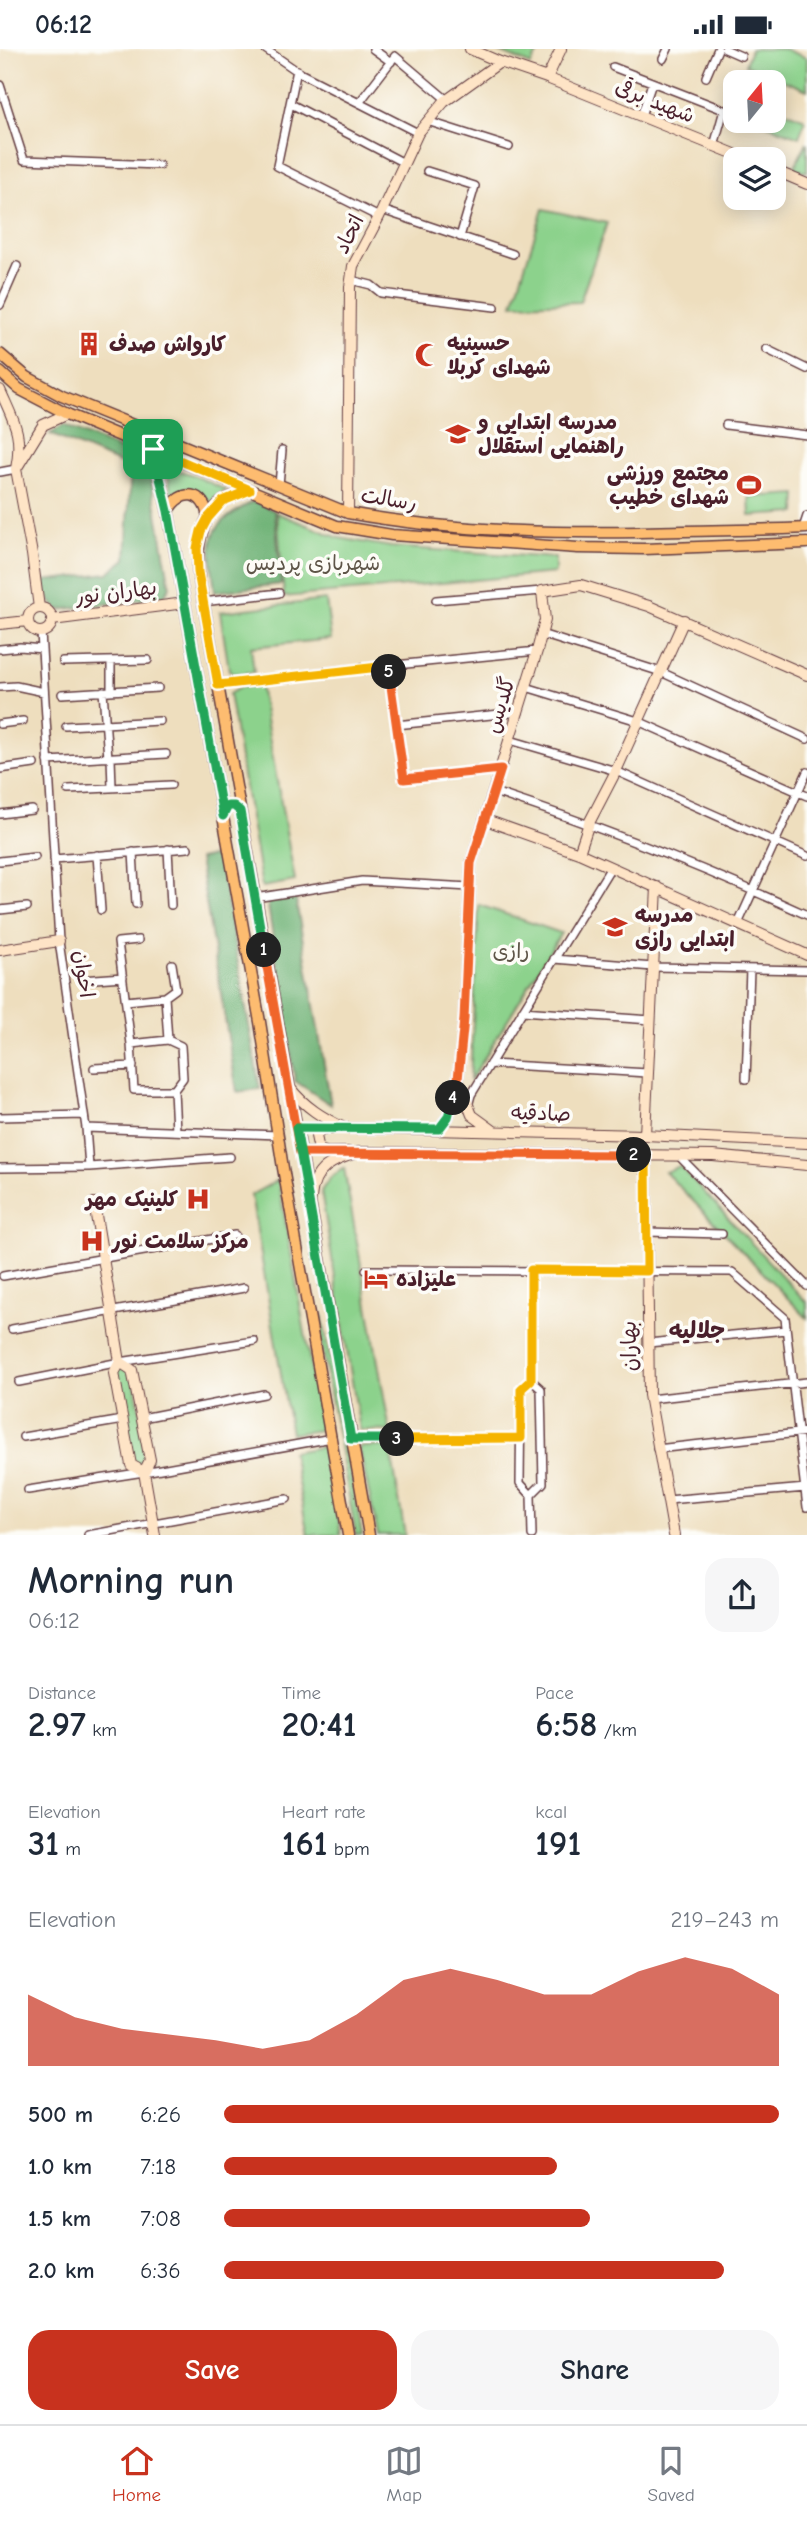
<!DOCTYPE html>
<html lang="en">
<head>
<meta charset="utf-8">
<style>
	:root { --surface:#fff; --page:#f6f6f7; --text:#1f2937; --muted:#747a83; --line:#e0e1e3; --accent:#c8321e }
	body { margin:0; font-family:"Comic Neue","Playpen Sans Arabic",sans-serif; background:var(--page); color:var(--text); height:100vh; display:flex; flex-direction:column; font-size:26px; white-space:nowrap }
	* { box-sizing:border-box; margin:0 }
	p { font-size:23px; color:var(--muted) }
	.icon { flex:none; width:38px; height:38px; fill:none; stroke:currentColor; stroke-width:2; stroke-linecap:round; stroke-linejoin:round }
	.map { position:relative; height:1486px; overflow:hidden }
	.sheet { display:flex; flex-direction:column; background:var(--surface); flex:1 }
	.sheet>* { flex:none }
	.needle { width:46px; rotate:18deg }
	.tools { position:absolute; left:723px; top:21px; display:grid; gap:14px }
	.tools a { display:grid; place-items:center; width:63px; height:63px; border-radius:14px; background:var(--surface); box-shadow:0 4px 18px #0003; font-size:35px }
	.pin { position:absolute; display:grid; place-items:center; width:60px; height:60px; color:#fff; margin:-30px; border-radius:14px; box-shadow:0 4px 10px #0006 }
	.km { position:absolute; width:35px; height:35px; margin:-18px; border-radius:50%; background:#222; color:#fff; font-size:19px; line-height:35px; text-align:center }
	.round { display:grid; place-items:center; flex:none; width:74px; height:74px; border-radius:21px; background:var(--page) }
	.summary { display:flex; align-items:center; justify-content:space-between; height:119px; padding:0 28px }
	h1 { font-size:38px; font-weight:600; line-height:52px }
	.stats { display:grid; grid-template-columns:repeat(3,1fr); gap:10px; height:119px; padding:7px 28px }
	.stats div { display:grid; align-content:center }
	.stats b { font-size:35px; font-weight:600 }
	.stats small { font-size:19px; font-weight:400 }
	.stats p { font-size:19px }
	.chart { height:196px; padding:14px 28px }
	.chart p { display:flex; justify-content:space-between }
	.chart svg { width:100%; height:126px; margin-top:7px; fill:var(--accent); opacity:.7 }
	.action { display:flex; gap:14px; margin-top:auto; padding:14px 28px }
	.action a { flex:1; height:80px; border-radius:21px; background:var(--accent); color:#fff; font-size:28px; font-weight:600; line-height:80px; text-align:center }
	.action a+a { background:var(--page); color:var(--text) }
	ul { padding:0 28px; list-style:none; font-size:23px }
	li { display:grid; grid-template-columns:112px 84px 1fr; align-items:center; height:52px }
	li i { height:18px; border-radius:9px; background:var(--accent) }
	.status { display:flex; justify-content:space-between; align-items:center; height:49px; padding:0 35px; background:var(--surface); direction:ltr }
	.status svg { height:19px; fill:currentColor }
	.tabs { display:flex; justify-content:space-around; align-items:center; height:98px; border-top:2px solid var(--line); background:var(--surface); font-size:19px; color:var(--muted) }
	.tabs a { display:grid; justify-items:center; gap:4px }
	.tabs .selected { color:var(--accent) }
	.map>svg:first-child { display:block }
	.green { fill:#8cd28c; stroke:#6b785c; stroke-width:2 }
	.forest { fill:#71b478; stroke:#5e6a52; stroke-width:2 }
	.lines { fill:none; stroke-linecap:round; stroke-linejoin:round }
	.street-casing { stroke:#633c41; stroke-width:10 }
	.secondary-casing { stroke:#633c41; stroke-width:12 }
	.primary-casing { stroke:#633c41; stroke-width:13 }
	.street { stroke:#fff; stroke-width:7 }
	.secondary { stroke:#fee4c6; stroke-width:10 }
	.primary { stroke:#fdbc70; stroke-width:10 }
	.split-1-casing { stroke:#fff; stroke-width:14 }
	.split-2-casing { stroke:#fff; stroke-width:14 }
	.split-3-casing { stroke:#fff; stroke-width:14 }
	.split-4-casing { stroke:#fff; stroke-width:14 }
	.split-5-casing { stroke:#fff; stroke-width:14 }
	.split-6-casing { stroke:#fff; stroke-width:14 }
	.split-1 { stroke:#22a559; stroke-width:9 }
	.split-2 { stroke:#f0652b; stroke-width:9 }
	.split-3 { stroke:#f5b400; stroke-width:9 }
	.split-4 { stroke:#22a559; stroke-width:9 }
	.split-5 { stroke:#f0652b; stroke-width:9 }
	.split-6 { stroke:#f5b400; stroke-width:9 }
	.labels { text-anchor:middle; stroke-width:7; stroke-linejoin:round; paint-order:stroke }
	.street-label { font-size:21px; fill:#4a1f2b; stroke:#fdfcf7 }
	.poi-label { font-size:21px; font-weight:bold; fill:#4a1f2b; stroke:#fdfcf7; text-anchor:start }
	.park-label { font-size:21px; fill:#5e5548; stroke:#fdfcf7 }
	.neighbourhood-label { font-size:23px; font-weight:bold; fill:#4a1f2b; stroke:#fdfcf7 }
</style>
</head>
<body>
<div class="status"><b>06:12</b><svg viewBox="0 0 49 12"><path d="M0 12V9h3v3zM5 12V6h3v6zM10 12V3h3v9zM15 12V0h3v12zM26 1h20v11H26zM47 4h2v5h-2z"/></svg></div>
<div class="map">
<svg width="807" height="1486" viewBox="0 0 807 1486">
	<rect width="100%" height="100%" fill="#fdfcf7"/>
	<filter id="ink" filterUnits="userSpaceOnUse"><feTurbulence type="fractalNoise" baseFrequency=".0143" numOctaves="2"/><feDisplacementMap in="SourceGraphic" scale="14" xChannelSelector="R" yChannelSelector="G"/><feConvolveMatrix kernelMatrix="1 2 1 2 8 2 1 2 1" color-interpolation-filters="sRGB"/></filter>
	<filter id="wash" filterUnits="userSpaceOnUse"><feTurbulence type="fractalNoise" baseFrequency=".00686" numOctaves="4" result="noise"/><feDisplacementMap in="SourceGraphic" scale="28" xChannelSelector="R" yChannelSelector="G"/><feGaussianBlur stdDeviation="1.57" result="paint"/><feColorMatrix in="noise" values="0 0 0 0 0 0 0 0 0 0 0 0 0 0 0 0 0 1.4 0 .05"/><feComposite in="paint" operator="in"/></filter>
	<g filter="url(#wash)">
		<rect width="100%" height="100%" fill="#eedebe"/>
		<!-- green -->
		<path class="green" d="M493,0H540L531,16Z
			M751,0H784L807,9V41L745,16Z
			M774,58L803,69L805,72L799,88L757,72H774Z
			M807,93V123L794,119Z
			M543,160L607,174L580,253L513,255Z
			M167,418L193,426L226,441L210,454C201,438 187,440 171,444Z
			M797,445L796,464L750,467L749,448Z
			M277,464L339,489L391,498L555,509V524L284,548Z
			M326,551L331,590L251,598L254,623L235,625L229,621L220,563Z
			M260,637L295,832L262,838L229,645L241,638Z
			M479,856L561,884L470,1032Z
			M680,1117L807,1254V1269L665,1123Z
			M344,1119L390,1382L360,1381L321,1142L331,1128Z
			M278,1131L322,1381L291,1385L251,1146Z
			M316,1265H322L362,1486H356Z
			M120,1314L132,1321L150,1411L144,1423L131,1416L114,1324Z
			M327,1397L341,1486H308L292,1403Z
			M390,1397L405,1486H378L359,1398Z"/>
		<!-- forest -->
		<path class="forest" d="M64,376L140,409L151,430L170,538L163,548L58,561L45,546L43,532L108,524L126,510L131,419L50,385Z
			M254,452L275,462L281,535L215,543C209,490 203,479 254,452Z
			M219,806L260,1040L237,1043L199,810Z
			M295,846L331,1056L295,1032L267,850Z"/>
	</g>
	<g filter="url(#ink)">
		<g class="lines">
			<!-- street casing -->
			<g class="street-casing">
				<path id="street" d="M265,0L300,24L418,84
					M373,0L391,13
					M725,0L741,7
					M663,10L668,0
					M613,18L724,61L714,97
					M297,21L277,117L379,168
					M706,28L718,0
					M0,36L24,111L159,116
					M359,54L395,7L447,51
					M291,55L404,114
					M641,67L652,34
					M427,72L509,98
					M427,122L475,137L460,188
					M382,161L513,205
					M351,231L371,236L381,244L495,258
					M0,256L17,217
					M766,300L807,320
					M726,376L807,386
					M0,423L16,420
					M279,436L282,401
					M803,479L807,467
					M436,551L542,542
					M203,553L279,544
					M41,583L59,892L86,1079L278,1086
					M541,585L661,623L807,690
					M0,600L20,598L42,600
					M111,612V642
					M63,613L148,611
					M388,617L404,730L501,720
					M218,636L335,622L537,602
					M0,638L16,637L44,643
					M526,638L638,672L807,747
					M103,642L108,709
					M62,645L158,639
					M0,675L23,672
					M396,676L519,663
					M66,677L160,672
					M510,691L616,722L807,807
					M111,709L112,738
					M48,712L166,705
					M0,720L34,715
					M69,741L171,736
					M494,743C601,778 705,819 807,866
					M0,765L32,761
					M168,800L171,856
					M133,803L136,855
					M97,806L101,861
					M54,810L188,799
					M0,812L35,808
					M255,849L362,832L470,838
					M0,861L27,858
					M738,875L807,723
					M138,891L118,893L131,995L134,1041H174
					M554,910L653,918L807,921
					M81,931L123,928
					M165,948L168,991
					M126,952L165,948L176,940L172,915
					M522,962L651,971
					M131,995L168,991L181,997L183,1029L174,1041L176,1082
					M490,1015L648,1024
					M94,1019L133,1017
					M746,1030L750,920
					M468,1057L471,1046L611,818
					M0,1068L84,1066
					M679,1107L807,1237
					M89,1118L230,1108
					M0,1119L89,1118L86,1079
					M647,1183L722,1185
					M366,1221L732,1223L785,1269L807,1458
					M531,1221V1331L521,1340L520,1434L531,1446L532,1486
					M3,1227L235,1186
					M12,1280L244,1239
					M648,1294L786,1281
					M531,1331L541,1340L543,1434L531,1446
					M19,1333L120,1313L254,1292
					M649,1350L807,1333
					M142,1369L264,1345
					M23,1388L123,1371
					M351,1390L521,1389
					M657,1400L807,1383
					M28,1441L144,1423L332,1389
					M667,1451L806,1439
					M88,1486L287,1450"/>
			</g>
			<!-- secondary casing -->
			<g class="secondary-casing">
				<path id="secondary" d="M470,0L500,13L547,29L747,110
					M547,29L561,0
					M774,121L807,135
					M0,341C14,373 23,384 16,420L43,376L67,365
					M16,420L32,505L39,559
					M348,464L350,238L353,217L379,168L418,84L444,53L500,13
					M28 571a12 12 0 1 1 24 0a12 12 0 1 1-24 0Z
					M52,571L185,554
					M0,575L28,572
					M486,771L579,804L807,906
					M579,804L589,774L616,722L684,571
					M0,901L59,892
					M458,1031L472,1066L494,1082
					M290,1039C305,1058 323,1069 344,1079L645,1086L807,1094
					M296,1079H340
					M439,1080L448,1068L458,1030L464,970L471,814L537,602L545,571L542,542L581,536L649,557L807,626
					M645,1086L657,838
					M326,1103L319,1101L316,1087L320,1081L327,1079
					M300,1104L348,1103
					M646,1106L649,1346L674,1486
					M311,1149C313,1119 333,1111 359,1103L713,1107L807,1116
					M94,1154L120,1313
					M120,1313L114,1324L131,1416L144,1423
					M120,1313L132,1321L150,1411L144,1423
					M144,1423L155,1486"/>
			</g>
			<!-- primary casing -->
			<g class="primary-casing">
				<path id="primary" d="M0,305L27,328L62,347L348,464C458,484 572,485 684,482C725,481 766,481 807,479
					M0,323L19,340L67,365L337,477L392,486L578,499L644,500L807,494
					M158,388L153,400L168,462L260,973L283,1119L348,1486
					M250,441C242,444 231,447 223,452C200,468 197,498 198,523L369,1486
					M168,462C181,438 205,442 208,469"/>
			</g>
			<!-- street -->
			<use href="#street" class="street"/>
			<!-- secondary -->
			<use href="#secondary" class="secondary"/>
			<!-- primary -->
			<use href="#primary" class="primary"/>
		</g>
	</g>
	<g class="lines" filter="url(#ink)">
		<!-- split-1 casing -->
		<g class="split-1-casing">
			<path id="split-1" d="M153,400L168,462L223,767L228,757H234L240,762L264,901"/>
		</g>
		<!-- split-2 casing -->
		<g class="split-2-casing">
			<path id="split-2" d="M264,901L300,1104L634,1106"/>
		</g>
		<!-- split-3 casing -->
		<g class="split-3-casing">
			<path id="split-3" d="M397,1390L521,1389V1340L531,1331V1221L647,1222L646,1106H634"/>
		</g>
		<!-- split-4 casing -->
		<g class="split-4-casing">
			<path id="split-4" d="M397,1390H351L296,1079L439,1080L448,1068L453,1049"/>
		</g>
		<!-- split-5 casing -->
		<g class="split-5-casing">
			<path id="split-5" d="M389,623L404,730L501,720L471,814L464,970L458,1030L453,1049"/>
		</g>
		<!-- split-6 casing -->
		<g class="split-6-casing">
			<path id="split-6" d="M153,400L250,441L223,452L208,469L201,482L197,499L198,523L218,636L388,617L389,623"/>
		</g>
		<!-- split-1 -->
		<use href="#split-1" class="split-1"/>
		<!-- split-2 -->
		<use href="#split-2" class="split-2"/>
		<!-- split-3 -->
		<use href="#split-3" class="split-3"/>
		<!-- split-4 -->
		<use href="#split-4" class="split-4"/>
		<!-- split-5 -->
		<use href="#split-5" class="split-5"/>
		<!-- split-6 -->
		<use href="#split-6" class="split-6"/>
	</g>
	<!-- icons -->
	<defs>
		<g id="building-bare" transform="scale(1.89)"><path d="M-4-6H4V6H1V3H-1V6H-4ZM-2.5-4.3h1.7v1.8h-1.7ZM.8-4.3h1.7v1.8H.8ZM-2.5-1h1.7V.8h-1.7ZM.8-1h1.7V.8H.8Z" fill="#c8321e" stroke="#fdfcf7" stroke-width="2.5" paint-order="stroke"/></g>
		<g id="mosque-bare" transform="scale(1.89)"><path d="M3.5-4.9A6 6 0 1 0 3.5 4.9A5 5 0 1 1 3.5-4.9Z" fill="#c8321e" stroke="#fdfcf7" stroke-width="2.5" paint-order="stroke"/></g>
		<g id="school-bare" transform="scale(1.89)"><path d="M0-5L7-2L0 1L-7-2ZM-4 1L0 2.5L4 1V4Q0 6-4 4Z" fill="#c8321e" stroke="#fdfcf7" stroke-width="2.5" paint-order="stroke"/></g>
		<g id="stadium-bare" transform="scale(1.89)"><path d="M0-5a6.5 5 0 1 0 0 10a6.5 5 0 1 0 0-10ZM-3.5-1.8h7v3.6h-7Z" fill="#c8321e" stroke="#fdfcf7" stroke-width="2.5" paint-order="stroke"/></g>
		<g id="hospital-bare" transform="scale(1.89)"><path d="M-5-5h3v3.5h4V-5h3V5h-3V1.5h-4V5h-3Z" fill="#c8321e" stroke="#fdfcf7" stroke-width="2.5" paint-order="stroke"/></g>
		<g id="hotel-bare" transform="scale(1.89)"><path d="M-6-4.5h1.5V1H6V5H4.5V3h-9V5H-6ZM-4 0a1.8 1.8 0 1 1 3.6 0ZM.5 0V-2.5h3Q6-2.5 6 0Z" fill="#c8321e" stroke="#fdfcf7" stroke-width="2.5" paint-order="stroke"/></g>
	</defs>
	<g fill-rule="evenodd">
		<use href="#building-bare" x="89" y="295"/>
		<use href="#mosque-bare" x="427" y="306"/>
		<use href="#school-bare" x="458" y="385"/>
		<use href="#stadium-bare" x="749" y="436"/>
		<use href="#school-bare" x="615" y="878"/>
		<use href="#hospital-bare" x="198" y="1150"/>
		<use href="#hospital-bare" x="92" y="1192"/>
		<use href="#hotel-bare" x="376" y="1230"/>
	</g>
	<g class="labels">
		<!-- street labels -->
		<g class="street-label">
			<text transform="translate(655 52) rotate(22)" y="7">شهید برقی</text>
			<text transform="translate(349 185) rotate(-64)" y="7">اتحاد</text>
			<text transform="translate(389 450) rotate(9)" y="7">رسالت</text>
			<text transform="translate(116 543) rotate(-7)" y="7">بهاران نور</text>
			<text transform="translate(500 656) rotate(-73)" y="7">گلدیس</text>
			<text transform="translate(84 925) rotate(82)" y="7">اخوان</text>
			<text transform="translate(541 1064) rotate(2)" y="7">صادقیه</text>
			<text transform="translate(629 1297) rotate(-91)" y="7">بهاران</text>
		</g>
		<!-- poi labels -->
		<g class="poi-label">
			<text x="447" y="301">حسینیه<tspan x="447" dy="24">شهدای کربلا</tspan></text>
			<text x="109" y="302">کارواش صدف</text>
			<text x="478" y="380">مدرسه ابتدایی و<tspan x="478" dy="24">راهنمایی استقلال</tspan></text>
			<text x="729" y="431" text-anchor="end">مجتمع ورزشی<tspan x="729" dy="24">شهدای خطیب</tspan></text>
			<text x="635" y="873">مدرسه<tspan x="635" dy="24">ابتدایی رازی</tspan></text>
			<text x="178" y="1157" text-anchor="end">کلینیک مهر</text>
			<text x="112" y="1199">مرکز سلامت نور</text>
			<text x="396" y="1237">علیزاده</text>
		</g>
		<!-- park labels -->
		<g class="park-label">
			<text x="313" y="521">شهربازی پردیس</text>
			<text x="511" y="909">رازی</text>
		</g>
		<!-- neighbourhood labels -->
		<g class="neighbourhood-label">
			<text x="697" y="1289">جلالیه</text>
		</g>
	</g>
</svg>
<div class="tools">
<a><svg class="needle" viewBox="-14 -14 28 28"><path d="M0-13l5 13h-10z" fill="#e53935"/><path d="M0 13l5-13h-10z" fill="#747a83"/></svg></a>
<a><svg class="icon" aria-label="layers" viewBox="0 0 24 24"><path d="M12 4l9 5-9 5-9-5zM3 14l9 5 9-5"/></svg></a>
</div>
<div class="pin" style="left:153px;top:400px;background:#1e9e55"><svg class="icon" aria-label="arrive" viewBox="0 0 24 24"><path d="M6 21V4h12l-3 4 3 4H6"/></svg></div>
<b class="km" style="left:264px;top:901px">1</b>
<b class="km" style="left:634px;top:1106px">2</b>
<b class="km" style="left:397px;top:1390px">3</b>
<b class="km" style="left:453px;top:1049px">4</b>
<b class="km" style="left:389px;top:623px">5</b>
</div>
<section class="sheet">
<div class="summary"><div><h1>Morning run</h1><p>06:12</p></div><a class="round"><svg class="icon" aria-label="share" viewBox="0 0 24 24"><path d="M12 15V3M7 8l5-5 5 5M5 13v7h14v-7"/></svg></a></div>
<div class="stats">
<div><p>Distance</p><b>2.97<small> km</small></b></div>
<div><p>Time</p><b>20:41</b></div>
<div><p>Pace</p><b>6:58<small> /km</small></b></div>
</div>
<div class="stats">
<div><p>Elevation</p><b>31<small> m</small></b></div>
<div><p>Heart rate</p><b>161<small> bpm</small></b></div>
<div><p>kcal</p><b>191</b></div>
</div>
<div class="chart"><p><span>Elevation</span>219–243 m</p>
<svg viewBox="0 0 160 44" preserveAspectRatio="none"><path d="M0 44V19L10 27L20 31L30 33L40 35L50 38L60 35L70 26L80 14L90 10L100 14L110 19L120 19L130 11L140 6L150 10L160 19V44z"/></svg>
</div>
<ul>
<li><b>500 m</b>6:26<i style="width:100%"></i></li>
<li><b>1.0 km</b>7:18<i style="width:60%"></i></li>
<li><b>1.5 km</b>7:08<i style="width:66%"></i></li>
<li><b>2.0 km</b>6:36<i style="width:90%"></i></li>
</ul>
<div class="action"><a>Save</a><a>Share</a></div>
</section>
<nav class="tabs">
<a class="selected"><svg class="icon" aria-label="home" viewBox="0 0 24 24"><path d="M3 11l9-7 9 7M6 9v11h12V9"/></svg>Home</a>
<a><svg class="icon" aria-label="map" viewBox="0 0 24 24"><path d="M3 6l6-2 6 2 6-2v14l-6 2-6-2-6 2zM9 4v14M15 6v14"/></svg>Map</a>
<a><svg class="icon" aria-label="saved" viewBox="0 0 24 24"><path d="M7 4h10v16l-5-4-5 4z"/></svg>Saved</a>
</nav>
</body>
</html>
